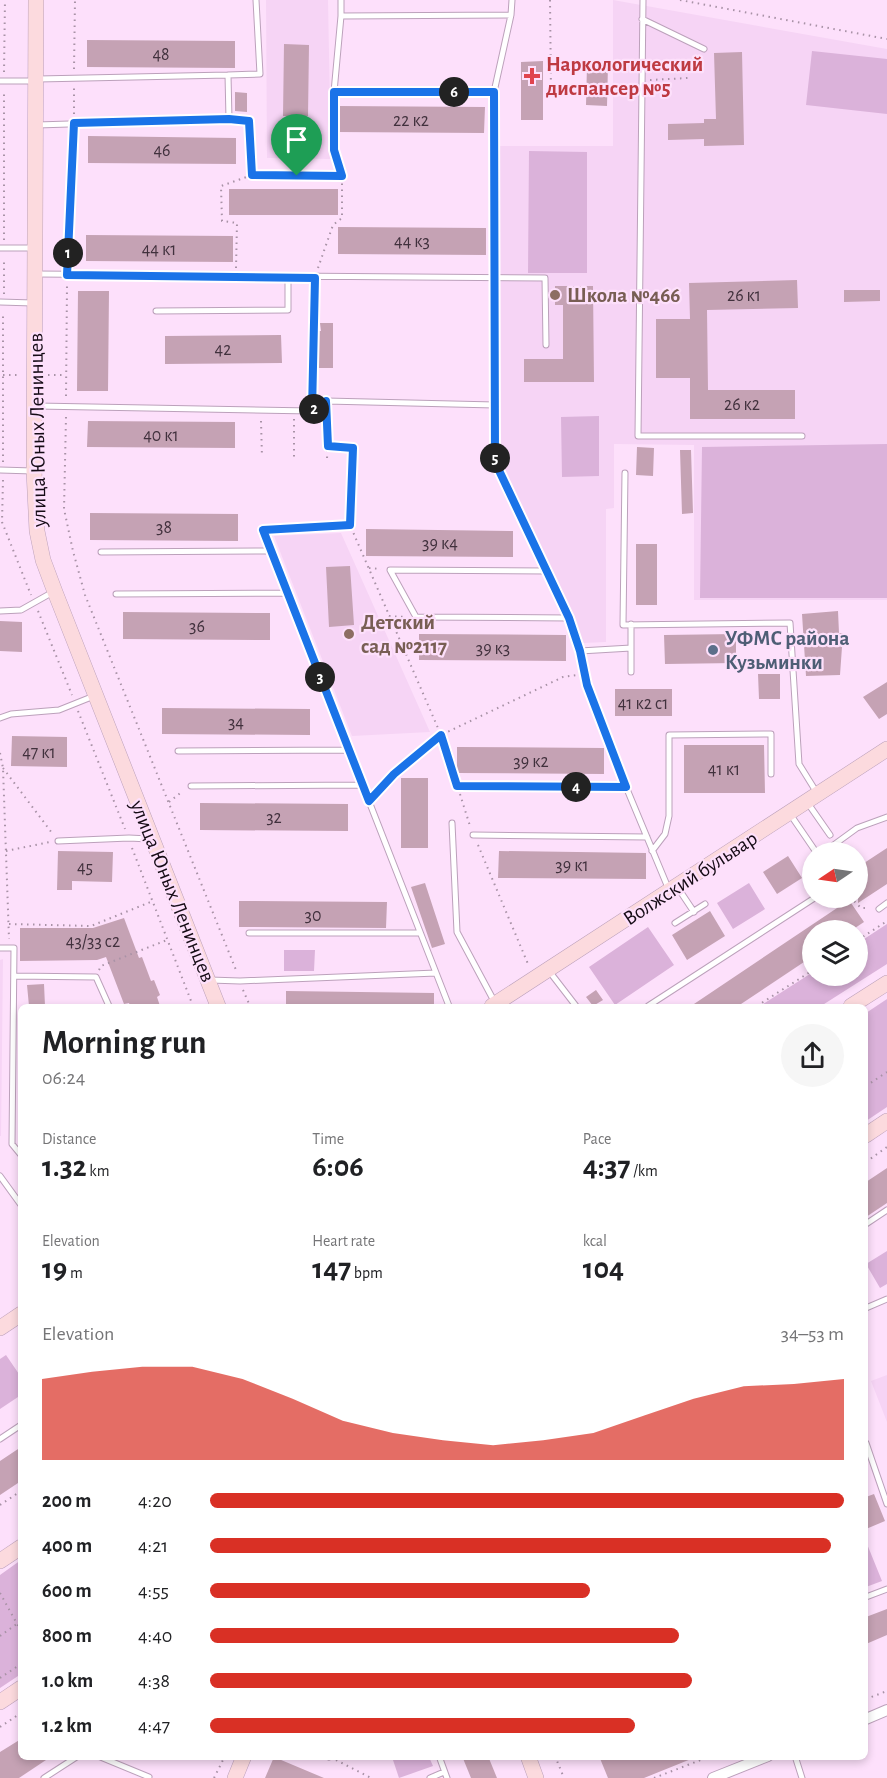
<!DOCTYPE html>
<html lang="en">
<head>
<meta charset="utf-8">
<style>
	:root { --surface:#fff; --page:#f6f6f6; --text:#202124; --muted:#757577; --accent:#d93025 }
	body { margin:0; font-family:"Alegreya Sans",sans-serif; background:var(--page); color:var(--text); height:100vh; display:flex; flex-direction:column; font-size:22px; white-space:nowrap }
	* { box-sizing:border-box; margin:0 }
	p { font-size:20px; color:var(--muted) }
	.icon { flex:none; width:33px; height:33px; fill:none; stroke:currentColor; stroke-width:2; stroke-linecap:round; stroke-linejoin:round }
	.map { position:relative; flex:1; overflow:hidden }
	.details { position:absolute; left:18px; top:1004px; width:850px; height:756px; display:flex; flex-direction:column; background:var(--surface); border-radius:9px; box-shadow:0 3px 9px #0003 }
	.details>* { flex:none }
	.needle { width:39px; rotate:257deg }
	.controls { position:absolute; left:802px; top:842px; display:grid; gap:12px }
	.controls a { display:grid; place-items:center; width:66px; height:66px; border-radius:50%; background:var(--surface); box-shadow:0 3px 9px #0003; font-size:30px }
	.pin { position:absolute; display:grid; place-items:center; width:51px; height:51px; color:#fff; margin:-62px -26px; border-radius:50% 50% 50% 0; rotate:-45deg; box-shadow:0 0 6px #0007 }
	.pin .icon { rotate:45deg }
	.km { position:absolute; width:30px; height:30px; margin:-15px; border-radius:50%; background:#222; color:#fff; font-size:16px; line-height:30px; text-align:center }
	.round { display:grid; place-items:center; flex:none; width:63px; height:63px; border-radius:32px; background:var(--page) }
	.headline { display:flex; align-items:center; justify-content:space-between; height:102px; padding:0 24px }
	h1 { font-size:33px; font-weight:700; line-height:45px }
	.metrics { display:grid; grid-template-columns:repeat(3,1fr); gap:9px; height:102px; padding:6px 24px }
	.metrics div { display:grid; align-content:center }
	.metrics b { font-size:30px; font-weight:700 }
	.metrics small { font-size:16px; font-weight:400 }
	.metrics p { font-size:16px }
	.chart { height:168px; padding:12px 24px }
	.chart p { display:flex; justify-content:space-between }
	.chart svg { width:100%; height:108px; margin-top:6px; fill:var(--accent); opacity:.7 }
	ul { padding:0 24px; list-style:none; font-size:20px }
	li { display:grid; grid-template-columns:96px 72px 1fr; align-items:center; height:45px }
	li i { height:15px; border-radius:8px; background:var(--accent) }
	.map>svg:first-child { display:block }
	.built { fill:#f6d4f5 }
	.green { fill:#dbb2da }
	.building { fill:#c5a2b4 }
	.lines { fill:none; stroke-linecap:round; stroke-linejoin:round }
	.lane-casing { stroke:#bca1bb; stroke-width:7 }
	.street-casing { stroke:#bca1bb; stroke-width:12 }
	.secondary-casing { stroke:#bca1bb; stroke-width:16 }
	.path { stroke:#a892a6; stroke-width:2; stroke-dasharray:1.5 4.5; stroke-linecap:butt }
	.lane { stroke:#fff; stroke-width:5 }
	.street { stroke:#fff; stroke-width:10 }
	.secondary { stroke:#fcdade; stroke-width:15 }
	.route-casing { stroke:#fff; stroke-width:12 }
	.route { stroke:#1a73e8; stroke-width:8 }
	.health-dot { fill:#e0444e; stroke:#fde0fb; stroke-width:2 }
	.education-dot { fill:#8d6e63; stroke:#fde0fb; stroke-width:2 }
	.service-dot { fill:#5c6f8a; stroke:#fde0fb; stroke-width:2 }
	.labels { text-anchor:middle; stroke-width:4.5; stroke-linejoin:round; paint-order:stroke }
	.number-label { font-size:18px; fill:#41313d }
	.health-label { font-size:21px; font-weight:bold; fill:#be3a42; stroke:#fde0fb; text-anchor:start }
	.education-label { font-size:21px; font-weight:bold; fill:#785e54; stroke:#fde0fb; text-anchor:start }
	.street-label { font-size:21px; fill:#150b15; stroke:#fde0fb }
	.service-label { font-size:21px; font-weight:bold; fill:#4e5e75; stroke:#fde0fb; text-anchor:start }
</style>
</head>
<body>
<div class="map">
<svg width="887" height="1778" viewBox="0 0 887 1778">
	<rect width="100%" height="100%" fill="#fde0fb"/>
	<!-- built -->
	<path class="built" d="M266,0H328L331,159L267,158Z
		M613,0L887,49V600H694V445L614,444V508L606,509V642L583,643L498,462L497,146H613Z
		M341,533L430,732L352,736L274,536Z
		M3,959L1,1136H0V960Z
		M887,1375V1422L871,1381Z"/>
	<!-- green -->
	<path class="green" d="M812,51L887,59V114L806,105Z
		M529,151L587,152V273H528Z
		M599,416V476L562,477L561,417Z
		M887,444V598H700L702,447Z
		M749,883L765,909L733,929L717,903Z
		M887,924V964L821,1006H760L813,972V975H858V943Z
		M648,927L674,965L615,1005L589,967Z
		M284,950H315L314,971H284Z
		M887,999V1107L866,1121V1013Z
		M887,1251V1284L880,1288L866,1264Z
		M6,1355L21,1377V1395L0,1409V1359Z
		M866,1544H867L882,1581L866,1587Z
		M21,1560V1674L0,1688V1575Z
		M392,1757H429L433,1766L399,1778Z"/>
	<!-- building -->
	<path class="building" d="M87,40L235,41V68L87,67Z
		M284,44L309,45L308,116H283Z
		M742,52L744,145L704,146V139L668,140V124L704,123V119H716L714,53Z
		M543,61V120H521V62Z
		M587,65H608L607,106L586,105Z
		M235,92L247,93V112L235,111Z
		M337,106L485,107L484,133L337,132Z
		M88,136L236,138V164L88,163Z
		M229,189H338V215H229Z
		M338,227L486,228V255L338,254Z
		M86,235L233,236V262L86,261Z
		M797,280L798,308L707,310L708,390H795V419H690V378H656V319H690L689,283Z
		M555,286H593L594,382H524V359H563V305H555Z
		M844,290H880V301L844,302Z
		M78,291H109L108,391H77Z
		M320,323H333V368H317V331H321Z
		M281,335L282,363L165,364V336Z
		M88,421L235,422V448L87,447Z
		M637,447L654,448L653,476L636,475Z
		M680,450H691L693,513L682,514Z
		M90,513L238,514V541L90,540Z
		M366,529L513,531V557L366,556Z
		M636,544H657V605H636Z
		M350,566L354,625L329,627L326,567Z
		M838,611L839,633H843L840,675L806,676L802,614Z
		M123,612L270,613V640L123,639Z
		M0,621L22,622V652L0,651Z
		M419,634L566,635V661L419,660Z
		M736,634V663L665,664L664,635Z
		M758,674H780V699H759Z
		M887,682V714L879,719L863,697Z
		M615,689H672V716H615Z
		M162,708L310,709V735L162,734Z
		M12,736L67,737V767L11,766Z
		M684,745H764L765,793H684Z
		M457,747L604,748V774L457,773Z
		M401,778H428V848H401Z
		M200,803L348,804V831L200,830Z
		M887,848V884L858,903V867Z
		M58,851L113,852L112,882L72,881V890H57Z
		M499,851L646,853V879L498,878Z
		M788,856L802,878L777,894L763,872Z
		M425,883L445,944L432,948L411,887Z
		M849,900L864,922L852,930H813V956L738,1006H691Z
		M239,901L387,902L386,928L239,927Z
		M710,911L725,936L687,960L672,935Z
		M124,918L139,958L142,957L151,981L154,980L160,995L157,997L160,1006H130L129,1003L124,1004L106,957L97,960L20,961V928H93Z
		M44,984L45,1006H29L27,985Z
		M596,990L603,1000L593,1006L586,997Z
		M286,991L434,993V1006H286Z
		M887,1168V1203L866,1217V1182Z
		M21,1447V1481L0,1495V1461Z
		M874,1494L885,1521L866,1529V1497Z
		M887,1609V1635L866,1644V1617Z
		M21,1739V1756H52L19,1778H0V1752Z
		M462,1756H488L497,1778H471Z
		M599,1756H696V1757L644,1778H608Z
		M274,1757L324,1778H265Z"/>
	<g class="lines">
		<!-- lane casing -->
		<g class="lane-casing">
			<path id="lane" d="M643,0L638,436H802
				M341,16V0
				M642,19L704,49
				M228,75L260,74L256,0
				M0,81H34
				M494,92H334L341,16L511,15
				M37,125L229,119L228,75L38,79
				M0,248H33
				M37,274L545,278L546,345
				M0,302L33,303
				M156,311L288,310V277
				M495,405V462L569,618L580,651L587,685L609,746L669,890
				M37,406L312,411L326,401L495,405L494,92L511,15L512,0
				M0,470L33,471
				M625,473L623,625L790,623L799,764L817,793
				M263,530L449,1006
				M101,552L271,551
				M547,571L390,570L416,617L569,618
				M116,594L287,593
				M0,611L21,610L53,592
				M580,651L631,648
				M631,672V624
				M0,718L11,714L59,710L94,696
				M178,751L349,750
				M191,786L362,785
				M457,786L626,787
				M807,802L830,835
				M790,814L816,852
				M452,823L457,932L494,1001
				M473,835L647,837
				M58,841L129,838L149,839
				M652,851L665,834L669,816V735L771,734V774
				M824,852L857,828L887,817
				M678,888L694,912
				M879,909L887,903
				M675,923L705,904
				M249,933H420
				M0,948H14L12,1144L21,1155
				M549,971L576,1006
				M14,976L96,977L109,1006
				M210,980L240,981L436,973
				M648,1006L816,897
				M0,1176L21,1205
				M866,1224L887,1210
				M866,1308L887,1299
				M0,1439L21,1425
				M866,1443L887,1504
				M866,1597L887,1589
				M98,1756L149,1777
				M327,1756L329,1757
				M439,1756L447,1778
				M795,1756L802,1778
				M44,1778L78,1756
				M430,1778L444,1772"/>
		</g>
		<!-- street casing -->
		<g class="street-casing">
			<path id="street" d="M866,1719L887,1710
				M713,1778L768,1756"/>
		</g>
		<!-- secondary casing -->
		<g class="secondary-casing">
			<path id="secondary" d="M36,0L34,471L37,531L43,560L55,592L218,1006
				M492,1006L887,749
				M851,1006L887,983
				M866,1135L887,1121
				M0,1328L21,1314
				M0,1561L21,1547
				M0,1702L21,1688
				M528,1756L536,1778
				M235,1778L244,1756"/>
		</g>
		<!-- path -->
		<path class="path" d="M550,0L551,92
			M680,0L887,39
			M74,69L75,0
			M4,72L5,0
			M650,80L688,78
			M74,114V87
			M252,175L342,176
			M4,240V90
			M67,264L73,132
			M236,268L237,223L222,221L221,186L252,175L249,121L238,120
			M318,268L333,225L342,218V176L334,150V102
			M4,294V258
			M3,375H21
			M48,375H66
			M66,396L67,285
			M312,399L315,285
			M327,413L328,446L353,448L350,525L441,735L455,777
			M66,417L64,509L73,551L85,595L236,970
			M294,419V457
			M261,421L262,457
			M327,458L328,446
			M3,462V312
			M3,480L2,522L31,595
			M272,529L350,525
			M369,568L381,569
			M38,611L72,695
			M389,616L405,617
			M78,711L125,829
			M0,753L3,768L9,939
			M3,768L52,833
			M376,794L394,774L441,735L563,677L577,675
			M460,794L470,826
			M169,802L183,791
			M478,845L528,964
			M132,848L193,1006
			M6,851L50,842
			M850,897L861,908H869
			M9,924L91,926L153,901
			M858,940L887,921
			M99,970L101,966L167,940
			M243,990L250,1006
			M757,1006L813,970
			M866,1086L887,1072
			M866,1162L887,1147
			M0,1505L21,1491
			M0,1593L21,1631
			M0,1636L21,1621
			M0,1678L21,1664
			M866,1699L887,1691
			M0,1727L21,1713
			M555,1756L564,1778
			M336,1760L371,1778
			M214,1778L225,1756
			M654,1778L711,1756"/>
		<!-- lane -->
		<use href="#lane" class="lane"/>
		<!-- street -->
		<use href="#street" class="street"/>
		<!-- secondary -->
		<use href="#secondary" class="secondary"/>
	</g>
	<g class="lines">
		<!-- route casing -->
		<g class="route-casing">
			<path id="route" d="M334,92H494L495,462L569,618L580,651L587,685L626,787L457,786L441,735L394,774L369,801L263,530L350,525L353,448L328,446L326,401L312,411L315,278L67,275L74,123L229,119L249,121L252,175L342,176L334,150Z"/>
		</g>
		<!-- route -->
		<use href="#route" class="route"/>
	</g>
	<!-- markers -->
	<path class="health-dot" d="M529 67h6v6h6v6h-6v6h-6v-6h-6v-6h6z"/>
	<g class="education-dot">
		<circle cx="555" cy="295" r="6"/>
		<circle cx="349" cy="634" r="6"/>
	</g>
	<circle class="service-dot" cx="713" cy="650" r="6"/>
	<g class="labels">
		<!-- number labels -->
		<g class="number-label">
			<text x="161" y="60">48</text>
			<text x="411" y="126">22 к2</text>
			<text x="162" y="156">46</text>
			<text x="412" y="247">44 к3</text>
			<text x="159" y="255">44 к1</text>
			<text x="744" y="301">26 к1</text>
			<text x="223" y="355">42</text>
			<text x="742" y="410">26 к2</text>
			<text x="161" y="441">40 к1</text>
			<text x="164" y="533">38</text>
			<text x="440" y="549">39 к4</text>
			<text x="197" y="632">36</text>
			<text x="493" y="654">39 к3</text>
			<text x="643" y="709">41 к2 с1</text>
			<text x="236" y="728">34</text>
			<text x="39" y="758">47 к1</text>
			<text x="531" y="767">39 к2</text>
			<text x="724" y="775">41 к1</text>
			<text x="274" y="823">32</text>
			<text x="572" y="871">39 к1</text>
			<text x="85" y="873">45</text>
			<text x="313" y="921">30</text>
			<text x="93" y="947">43/33 с2</text>
		</g>
		<!-- health labels -->
		<g class="health-label">
			<text x="546" y="71">Наркологический<tspan x="546" dy="24">диспансер №5</tspan></text>
		</g>
		<!-- education labels -->
		<g class="education-label">
			<text x="567" y="302">Школа №466</text>
			<text x="361" y="629">Детский<tspan x="361" dy="24">сад №2117</tspan></text>
		</g>
		<!-- street labels -->
		<g class="street-label">
			<text transform="translate(37 430) rotate(-91)" y="7">улица Юных Ленинцев</text>
			<text transform="translate(690 878) rotate(-33)" y="7">Волжский бульвар</text>
			<text transform="translate(173 891) rotate(68)" y="7">улица Юных Ленинцев</text>
		</g>
		<!-- service labels -->
		<g class="service-label">
			<text x="725" y="645">УФМС района<tspan x="725" dy="24">Кузьминки</tspan></text>
		</g>
	</g>
</svg>
<div class="controls">
<a><svg class="needle" viewBox="-14 -14 28 28"><path d="M0-13l5 13h-10z" fill="#e53935"/><path d="M0 13l5-13h-10z" fill="#757577"/></svg></a>
<a><svg class="icon" aria-label="layers" viewBox="0 0 24 24"><path d="M12 4l9 5-9 5-9-5zM3 14l9 5 9-5"/></svg></a>
</div>
<div class="pin" style="left:297px;top:176px;background:#1e9e55"><svg class="icon" aria-label="arrive" viewBox="0 0 24 24"><path d="M6 21V4h12l-3 4 3 4H6"/></svg></div>
<b class="km" style="left:68px;top:253px">1</b>
<b class="km" style="left:314px;top:409px">2</b>
<b class="km" style="left:320px;top:677px">3</b>
<b class="km" style="left:576px;top:787px">4</b>
<b class="km" style="left:495px;top:458px">5</b>
<b class="km" style="left:454px;top:92px">6</b>
<section class="details">
<div class="headline"><div><h1>Morning run</h1><p>06:24</p></div><a class="round"><svg class="icon" aria-label="share" viewBox="0 0 24 24"><path d="M12 15V3M7 8l5-5 5 5M5 13v7h14v-7"/></svg></a></div>
<div class="metrics">
<div><p>Distance</p><b>1.32<small> km</small></b></div>
<div><p>Time</p><b>6:06</b></div>
<div><p>Pace</p><b>4:37<small> /km</small></b></div>
</div>
<div class="metrics">
<div><p>Elevation</p><b>19<small> m</small></b></div>
<div><p>Heart rate</p><b>147<small> bpm</small></b></div>
<div><p>kcal</p><b>104</b></div>
</div>
<div class="chart"><p><span>Elevation</span>34–53 m</p>
<svg viewBox="0 0 160 44" preserveAspectRatio="none"><path d="M0 44V11L10 8L20 6L30 6L40 11L50 19L60 28L70 33L80 36L90 38L100 36L110 33L120 26L130 19L140 14L150 13L160 11V44z"/></svg>
</div>
<ul>
<li><b>200 m</b>4:20<i style="width:100%"></i></li>
<li><b>400 m</b>4:21<i style="width:98%"></i></li>
<li><b>600 m</b>4:55<i style="width:60%"></i></li>
<li><b>800 m</b>4:40<i style="width:74%"></i></li>
<li><b>1.0 km</b>4:38<i style="width:76%"></i></li>
<li><b>1.2 km</b>4:47<i style="width:67%"></i></li>
</ul>
</section>
</div>
</body>
</html>
